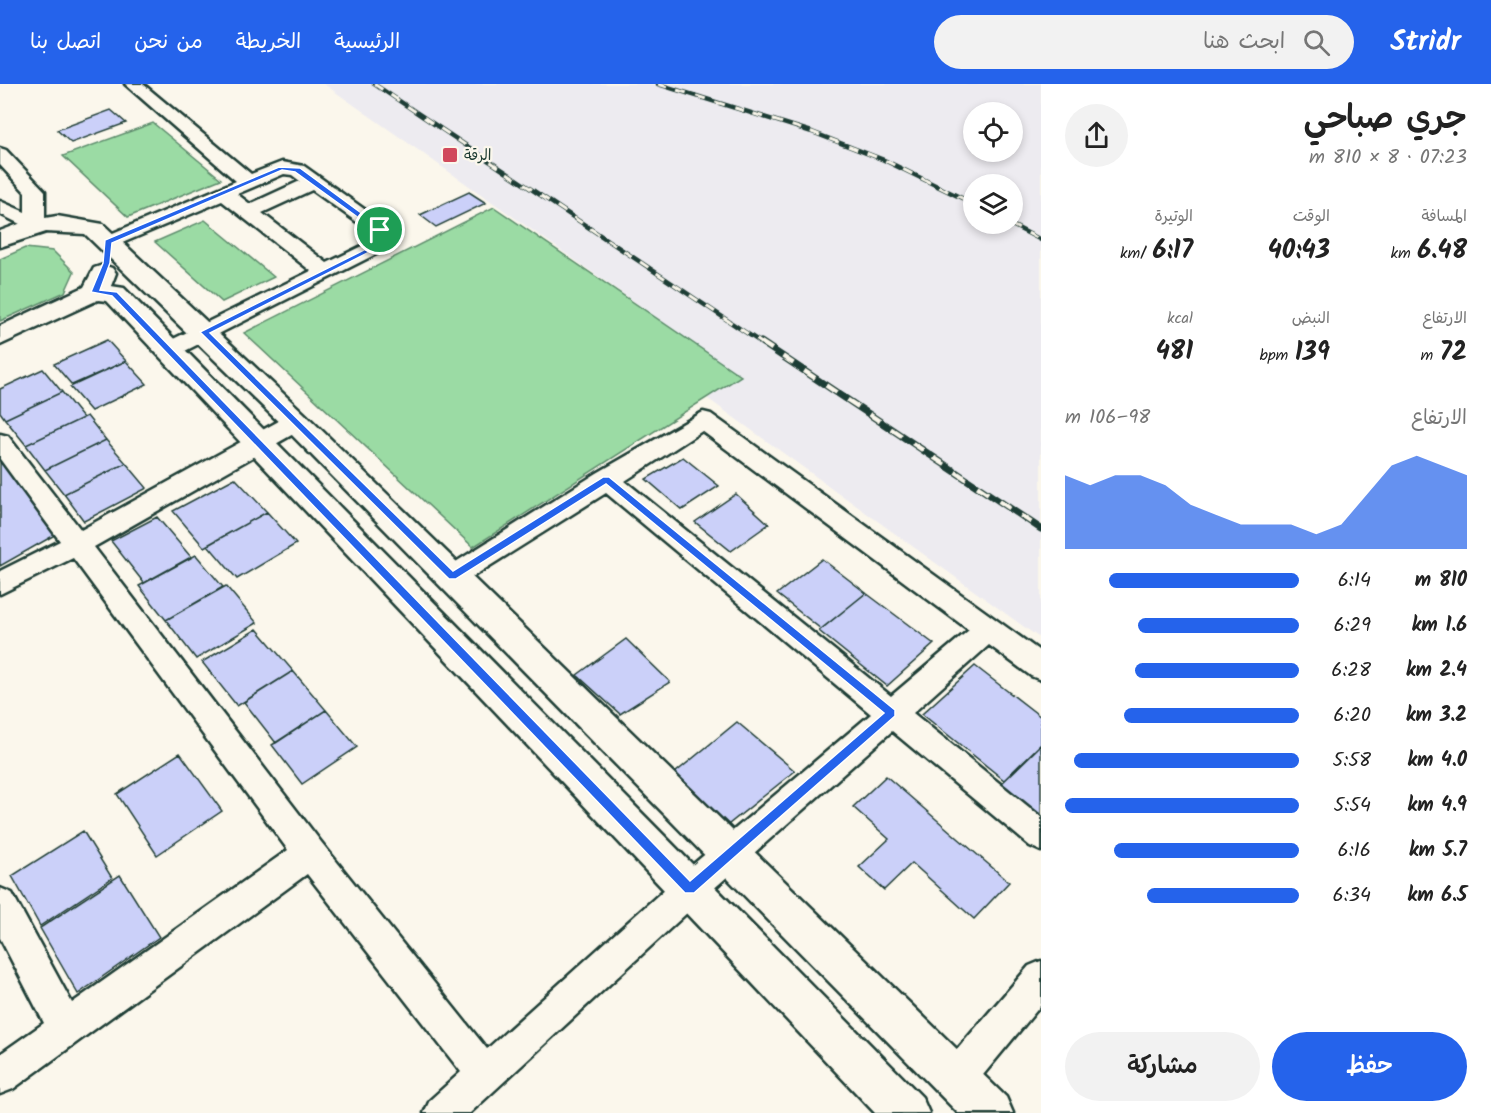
<!DOCTYPE html>
<html lang="ar">
<head>
<meta charset="utf-8">
<style>
	:root { --surface:#fff; --page:#f2f2f2; --text:#222; --muted:#767676; --accent:#2563eb }
	body { margin:0; font-family:Kalam,"Playpen Sans Arabic",sans-serif; background:var(--page); color:var(--text); direction:rtl; height:100vh; display:flex; flex-direction:column; font-size:22px; white-space:nowrap }
	* { box-sizing:border-box; margin:0 }
	p { font-size:20px; color:var(--muted) }
	.icon { flex:none; width:33px; height:33px; fill:none; stroke:currentColor; stroke-width:2; stroke-linecap:round; stroke-linejoin:round }
	.map { position:relative; flex:1; overflow:hidden; direction:ltr }
	.panel { display:flex; flex-direction:column; background:var(--surface); width:450px }
	.panel>* { flex:none }
	.buttons { position:absolute; left:963px; top:18px; display:grid; gap:12px }
	.buttons a { display:grid; place-items:center; width:60px; height:60px; border-radius:50%; background:var(--surface); box-shadow:0 3px 9px #0003; font-size:30px }
	.pin { position:absolute; display:grid; place-items:center; width:51px; height:51px; color:#fff; margin:-26px; border:3px solid #fff; border-radius:50%; box-shadow:0 2px 6px #0007 }
	.round { display:grid; place-items:center; flex:none; width:63px; height:63px; border-radius:32px; background:var(--page) }
	.headline { display:flex; align-items:center; justify-content:space-between; height:102px; padding:0 24px }
	h1 { font-size:33px; font-weight:600; line-height:45px }
	.figures { display:grid; grid-template-columns:repeat(3,1fr); gap:9px; height:102px; padding:6px 24px }
	.figures div { display:grid; align-content:center }
	.figures b { font-size:26px; font-weight:600 }
	.figures small { font-size:16px; font-weight:400 }
	.figures p { font-size:16px }
	.chart { height:168px; padding:12px 24px }
	.chart p { display:flex; justify-content:space-between }
	.chart svg { width:100%; height:108px; margin-top:6px; fill:var(--accent); opacity:.7 }
	.button { display:flex; gap:12px; margin-top:auto; padding:12px 24px }
	.button a { flex:1; height:69px; border-radius:36px; background:var(--accent); color:#fff; font-size:24px; font-weight:600; line-height:69px; text-align:center }
	.button a+a { background:var(--page); color:var(--text) }
	ul { padding:0 24px; list-style:none; font-size:20px }
	li { display:grid; grid-template-columns:96px 72px 1fr; align-items:center; height:45px }
	li i { height:15px; border-radius:8px; background:var(--accent) }
	header { display:flex; align-items:center; gap:36px; box-sizing:border-box; height:84px; padding:0 30px; background:var(--accent); color:#fff }
	header strong { font-size:28px }
	nav { display:flex; gap:33px; margin-inline-start:auto; font-size:21px }
	.search { width:420px; height:54px; background:var(--page); display:flex; align-items:center; gap:15px; box-sizing:border-box; padding:0 21px; border-radius:33px; color:var(--muted); font-size:22px }
	main { display:flex; flex:1; min-height:0 }
	.map>svg:first-child { display:block }
	.built { fill:#edebf0; fill-rule:evenodd }
	.green { fill:#9bdba4; stroke:#5d8c6c; stroke-width:1.5 }
	.building { fill:#cbd0f9; stroke:#1f3d34; stroke-width:1.5 }
	.lines { fill:none; stroke-linecap:round; stroke-linejoin:round }
	.street-casing { stroke:#1f3d34; stroke-width:5 }
	.secondary-casing { stroke:#1f3d34; stroke-width:5 }
	.street { fill:#fbf7ec; fill-rule:evenodd }
	.secondary { fill:#fbf7ec; fill-rule:evenodd }
	.rail-far1-casing { stroke:#1f3d34; stroke-width:4.5 }
	.rail-casing { stroke:#1f3d34; stroke-width:7 }
	.rail-far1 { stroke:#fbf7ec; stroke-width:3; stroke-dasharray:10; stroke-linecap:butt }
	.rail { stroke:#fbf7ec; stroke-width:4.5; stroke-dasharray:13; stroke-linecap:butt }
	.route { fill:#2563eb; stroke:#fff; stroke-width:1.5; fill-rule:evenodd }
	.poi-dot { fill:#d1495b; stroke:#fbf7ec; stroke-width:2 }
	.labels { text-anchor:middle; stroke-width:4.5; stroke-linejoin:round; paint-order:stroke }
	.far-poi-label { font-size:15px; fill:#1f3d34; stroke:#fbf7ec; text-anchor:start }
</style>
</head>
<body>
<header>
<strong>Stridr</strong>
<div class="search"><svg class="icon" aria-label="search" viewBox="0 0 24 24"><circle cx="10" cy="10" r="6"/><path d="M15 15l6 6"/></svg>ابحث هنا</div>
<nav><a>الرئيسية</a><a>الخريطة</a><a>من نحن</a><a>اتصل بنا</a></nav>
</header>
<main>
<section class="panel">
<div class="headline"><div><h1>جري صباحي</h1><p>07:23 · 8 × 810 m</p></div><a class="round"><svg class="icon" aria-label="share" viewBox="0 0 24 24"><path d="M12 15V3M7 8l5-5 5 5M5 13v7h14v-7"/></svg></a></div>
<div class="figures">
<div><p>المسافة</p><b>6.48<small> km</small></b></div>
<div><p>الوقت</p><b>40:43</b></div>
<div><p>الوتيرة</p><b>6:17<small> /km</small></b></div>
</div>
<div class="figures">
<div><p>الارتفاع</p><b>72<small> m</small></b></div>
<div><p>النبض</p><b>139<small> bpm</small></b></div>
<div><p>kcal</p><b>481</b></div>
</div>
<div class="chart"><p><span>الارتفاع</span>98–106 m</p>
<svg viewBox="0 0 160 44" preserveAspectRatio="none"><path d="M0 44V14L10 18L20 14L30 14L40 18L50 26L60 30L70 34L80 34L90 34L100 38L110 34L120 22L130 10L140 6L150 10L160 14V44z"/></svg>
</div>
<ul>
<li><b>810 m</b>6:14<i style="width:81%"></i></li>
<li><b>1.6 km</b>6:29<i style="width:69%"></i></li>
<li><b>2.4 km</b>6:28<i style="width:70%"></i></li>
<li><b>3.2 km</b>6:20<i style="width:75%"></i></li>
<li><b>4.0 km</b>5:58<i style="width:96%"></i></li>
<li><b>4.9 km</b>5:54<i style="width:100%"></i></li>
<li><b>5.7 km</b>6:16<i style="width:79%"></i></li>
<li><b>6.5 km</b>6:34<i style="width:65%"></i></li>
</ul>
<div class="button"><a>حفظ</a><a>مشاركة</a></div>
</section>
<div class="map">
<svg width="1041" height="1029" viewBox="0 0 1041 1029">
	<rect width="100%" height="100%" fill="#fbf7ec"/>
	<filter id="ink" filterUnits="userSpaceOnUse"><feTurbulence type="fractalNoise" baseFrequency=".0167" numOctaves="2"/><feDisplacementMap in="SourceGraphic" scale="12" xChannelSelector="R" yChannelSelector="G"/><feConvolveMatrix kernelMatrix="1 2 1 2 8 2 1 2 1" color-interpolation-filters="sRGB"/></filter>
	<g filter="url(#ink)">
		<!-- built -->
		<path class="built" d="M324,0H1041V555L707,314L740,292ZM974,28H1012V68H974ZM974,100H1012V140H974Z"/>
		<!-- green -->
		<path class="green" d="M153,39L221,95L128,133L63,72Z
			M494,123L741,292L473,463L244,249Z
			M205,136L274,193L222,218L155,158Z
			M25,164L53,167L74,188L65,208L0,237V175Z"/>
		<!-- building -->
		<path class="building" d="M111,26L126,39L71,59L57,46Z
			M469,108L486,119L436,143L420,131Z
			M107,256L126,277L72,301L54,280Z
			M126,277L147,300L91,327L70,303Z
			M43,285L62,308L5,335L0,328V305Z
			M62,308L83,334L26,361L5,335Z
			M87,332L106,356L45,386L26,361Z
			M106,356L126,379L64,410L45,386Z
			M683,373L719,402L682,426L646,395Z
			M0,377L60,448L0,482Z
			M126,379L147,404L84,437L64,410Z
			M235,394L267,428L204,463L173,427Z
			M736,410L769,440L731,467L695,438Z
			M267,428L296,460L237,495L208,461Z
			M157,433L191,473L144,499L111,457Z
			M196,471L223,503L166,536L139,502Z
			M822,475L866,509L821,545L777,510Z
			M226,502L257,539L196,575L166,536Z
			M866,509L934,560L887,602L819,547Z
			M257,545L293,587L237,622L202,578Z
			M626,555L670,598L620,630L577,591Z
			M975,582L1041,633V660L1004,696L922,630Z
			M293,587L326,626L276,659L244,618Z
			M326,626L357,663L302,700L272,661Z
			M737,638L795,687L724,744L670,693Z
			M1041,661V736L999,702Z
			M180,669L222,727L157,771L117,710Z
			M886,692L1009,798L974,835L912,779L884,806L859,783L889,755L853,723Z
			M83,747L112,794L40,842L12,792Z
			M120,791L159,853L78,910L40,844Z"/>
		<g class="lines">
			<!-- street casing -->
			<g class="street-casing">
				<path id="street" d="M125,0H143L251,90L282,78L304,82L392,145L395,149L390,163L177,271L169,273L161,271L158,266L161,261L311,187L222,117L115,162H101L98,158L101,154L236,97ZM284,90L292,91L300,97L250,120L237,110ZM312,106L375,151L374,156L327,179L262,129Z
					M0,64L6,66L45,107V140L42,144H28L0,130V117L25,128V108L0,81Z
					M703,328L711,330L1041,568V596L1031,592L989,561L913,629L1041,733V767L1030,762L892,647L701,816L470,1029H424L430,1016L461,988L307,790L13,1005L0,1010V970L44,939L0,854V804L12,809L72,919L288,766L73,474L0,510V487L60,457L0,375V350L8,352L81,446L288,332L296,330L304,332L308,338L304,344L94,463L321,758L487,965L677,794L871,630L606,409L461,500L452,503L443,500L439,493L443,486L597,389ZM702,347L969,546L891,612L625,397Z
					M1041,877V921L969,1008L956,1013L943,1008L938,995L943,982L1029,882Z"/>
			</g>
			<!-- secondary casing -->
			<g class="secondary-casing">
				<path id="secondary" d="M57,132L103,140L306,331L1006,1013L1013,1029H958L286,345L85,150L46,148L0,163V147L27,137Z
					M103,181L112,184L116,189L111,202L124,204L922,1013L929,1029H875L107,217L98,216L0,261V242L84,203L94,184Z"/>
			</g>
			<!-- street -->
			<use href="#street" class="street"/>
			<!-- secondary -->
			<use href="#secondary" class="secondary"/>
			<!-- rail-far1 casing -->
			<g class="rail-far1-casing">
				<path id="rail-far1" d="M374,0L763,260
					M658,0L812,48L884,76L974,120
					M1010,140L1041,156"/>
			</g>
			<!-- rail casing -->
			<g class="rail-casing">
				<path id="rail" d="M761,258L1041,445"/>
			</g>
			<!-- rail-far1 -->
			<use href="#rail-far1" class="rail-far1"/>
			<!-- rail -->
			<use href="#rail" class="rail"/>
		</g>
	</g>
	<!-- route -->
	<path class="route" d="M279,83L300,84L387,148V159L210,249L453,487L603,393H609L895,626V632L694,809H685L112,212L91,208L103,179L105,156ZM282,86L295,88L381,150L380,158L200,248L449,495H456L606,400L884,629L690,797L117,208L100,206L110,179L112,159Z"/>
	<!-- markers -->
	<rect class="poi-dot" x="442" y="63" width="16" height="16" rx="3"/>
	<g class="labels">
		<!-- far-poi labels -->
		<g class="far-poi-label">
			<text x="464" y="76">الرقة</text>
		</g>
	</g>
</svg>
<div class="buttons">
<a><svg class="icon" aria-label="locate" viewBox="0 0 24 24"><circle cx="12" cy="12" r="6"/><path d="M12 2v4M12 18v4M2 12h4M18 12h4"/></svg></a>
<a><svg class="icon" aria-label="layers" viewBox="0 0 24 24"><path d="M12 4l9 5-9 5-9-5zM3 14l9 5 9-5"/></svg></a>
</div>
<div class="pin" style="left:380px;top:146px;background:#1e9e55"><svg class="icon" aria-label="arrive" viewBox="0 0 24 24"><path d="M6 21V4h12l-3 4 3 4H6"/></svg></div>
</div>
</main>
</body>
</html>
